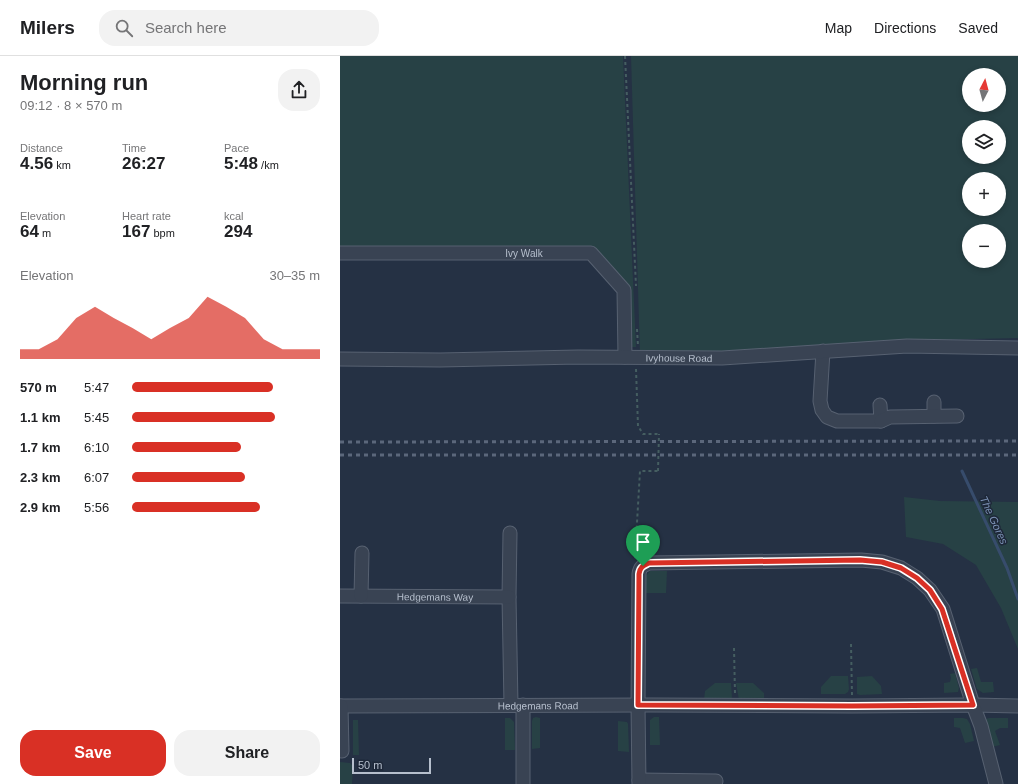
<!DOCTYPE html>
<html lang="en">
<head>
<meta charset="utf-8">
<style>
	:root { --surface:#fff; --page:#f2f2f2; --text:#202124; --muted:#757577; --line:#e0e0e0; --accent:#d93025 }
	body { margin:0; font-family:Helvetica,sans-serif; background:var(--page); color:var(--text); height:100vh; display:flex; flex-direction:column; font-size:15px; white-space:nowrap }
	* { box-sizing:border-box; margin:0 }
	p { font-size:13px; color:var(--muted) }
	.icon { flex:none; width:22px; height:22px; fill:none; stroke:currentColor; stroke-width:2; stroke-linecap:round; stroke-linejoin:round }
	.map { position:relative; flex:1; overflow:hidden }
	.side { display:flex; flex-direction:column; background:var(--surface); width:340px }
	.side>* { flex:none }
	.needle { width:26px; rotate:6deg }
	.buttons { position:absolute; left:622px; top:12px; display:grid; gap:8px }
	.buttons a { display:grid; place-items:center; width:44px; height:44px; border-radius:50%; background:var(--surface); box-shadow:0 2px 6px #0003; font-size:20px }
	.scale { position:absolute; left:12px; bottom:10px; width:79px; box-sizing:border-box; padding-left:4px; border:2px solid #b6bfcd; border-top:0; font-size:11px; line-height:14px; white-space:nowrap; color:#b6bfcd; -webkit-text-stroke:3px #1e2839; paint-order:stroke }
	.pin { position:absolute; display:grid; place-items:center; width:34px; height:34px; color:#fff; margin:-41px -17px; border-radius:50% 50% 50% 0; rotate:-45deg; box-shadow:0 0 4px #0007 }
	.pin .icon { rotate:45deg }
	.round { display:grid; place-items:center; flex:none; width:42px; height:42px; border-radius:16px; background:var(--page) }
	.head { display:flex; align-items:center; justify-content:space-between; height:68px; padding:0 20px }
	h1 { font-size:22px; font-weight:700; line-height:30px }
	.metrics { display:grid; grid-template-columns:repeat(3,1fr); gap:6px; height:68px; padding:4px 20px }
	.metrics div { display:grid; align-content:center }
	.metrics b { font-size:17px; font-weight:700 }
	.metrics small { font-size:11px; font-weight:400 }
	.metrics p { font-size:11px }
	.chart { height:112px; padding:8px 20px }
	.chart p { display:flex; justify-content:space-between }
	.chart svg { width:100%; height:72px; margin-top:4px; fill:var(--accent); opacity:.7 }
	.button { display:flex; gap:8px; margin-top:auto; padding:8px 20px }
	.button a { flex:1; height:46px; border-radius:16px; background:var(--accent); color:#fff; font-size:16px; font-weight:700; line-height:46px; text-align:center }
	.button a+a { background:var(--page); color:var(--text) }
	ul { padding:0 20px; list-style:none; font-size:13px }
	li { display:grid; grid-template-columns:64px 48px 1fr; align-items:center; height:30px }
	li i { height:10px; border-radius:5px; background:var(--accent) }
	header { display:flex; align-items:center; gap:24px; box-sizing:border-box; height:56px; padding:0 20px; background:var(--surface); border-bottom:1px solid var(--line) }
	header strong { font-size:19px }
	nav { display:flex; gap:22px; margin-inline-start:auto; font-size:14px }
	.search { width:280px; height:36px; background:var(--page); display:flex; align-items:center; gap:10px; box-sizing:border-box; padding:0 14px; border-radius:16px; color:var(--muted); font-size:15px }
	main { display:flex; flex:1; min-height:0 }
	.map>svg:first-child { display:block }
	.green { fill:#274145; fill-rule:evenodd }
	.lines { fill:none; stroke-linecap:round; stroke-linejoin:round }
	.stream { stroke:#374c6c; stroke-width:3 }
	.minor-casing { stroke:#576171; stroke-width:15 }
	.path { stroke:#455e61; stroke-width:2; stroke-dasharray:3 3; stroke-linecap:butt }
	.minor { stroke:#394353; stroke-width:13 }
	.rail { stroke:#5b677b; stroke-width:3; stroke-dasharray:4 4; stroke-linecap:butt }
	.path-bridge { stroke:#455e61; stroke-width:2; stroke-dasharray:3 3; stroke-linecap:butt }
	.route-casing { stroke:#fff; stroke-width:8 }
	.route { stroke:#d93025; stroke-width:5 }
	.labels { text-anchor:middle; stroke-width:3; stroke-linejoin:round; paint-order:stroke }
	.street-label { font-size:10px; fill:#b6bfcd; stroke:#1e2839 }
	.water-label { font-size:11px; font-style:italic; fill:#7c93b6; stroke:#1e2839 }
</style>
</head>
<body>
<header>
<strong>Milers</strong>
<div class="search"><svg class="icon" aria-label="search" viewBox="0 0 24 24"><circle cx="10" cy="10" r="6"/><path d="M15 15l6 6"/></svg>Search here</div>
<nav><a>Map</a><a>Directions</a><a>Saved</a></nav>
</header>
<main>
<section class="side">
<div class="head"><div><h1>Morning run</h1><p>09:12 · 8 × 570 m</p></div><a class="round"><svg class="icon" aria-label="share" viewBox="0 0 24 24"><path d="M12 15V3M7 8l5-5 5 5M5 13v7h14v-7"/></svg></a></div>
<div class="metrics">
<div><p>Distance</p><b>4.56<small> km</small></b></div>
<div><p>Time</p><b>26:27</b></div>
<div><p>Pace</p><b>5:48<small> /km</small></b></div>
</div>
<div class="metrics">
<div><p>Elevation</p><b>64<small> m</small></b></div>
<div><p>Heart rate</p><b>167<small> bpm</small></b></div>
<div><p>kcal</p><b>294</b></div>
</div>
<div class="chart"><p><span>Elevation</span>30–35 m</p>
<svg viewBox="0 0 160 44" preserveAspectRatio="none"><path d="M0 44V38L10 38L20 32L30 19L40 12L50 19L60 25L70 32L80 25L90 19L100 6L110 12L120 19L130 32L140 38L150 38L160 38V44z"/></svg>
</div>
<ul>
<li><b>570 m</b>5:47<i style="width:75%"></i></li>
<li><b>1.1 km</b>5:45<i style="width:76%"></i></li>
<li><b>1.7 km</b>6:10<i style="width:58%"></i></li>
<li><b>2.3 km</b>6:07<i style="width:60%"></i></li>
<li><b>2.9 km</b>5:56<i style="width:68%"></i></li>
</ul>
<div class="button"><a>Save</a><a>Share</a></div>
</section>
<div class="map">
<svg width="678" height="728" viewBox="0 0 678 728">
	<rect width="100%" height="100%" fill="#253144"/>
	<!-- green -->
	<path class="green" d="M0,0H283L296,291H292L290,288V234L254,191L244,190L0,191Z
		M291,0H678V282L547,285L383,297L300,299ZM629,19H659V49H629ZM629,71H659V101H629ZM629,123H659V153H629ZM629,175H659V205H629Z
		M564,441L600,445L678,446V593L661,552L636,509L603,488L566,481Z
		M310,515H327L326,537H306V520Z
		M637,612L641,626H653L654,636L643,637L637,633L631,613Z
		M615,617L619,632L618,636L604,637V627L610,626L611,622L610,618Z
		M491,620H508L509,633L508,636L505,638H481V631Z
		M532,620L541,630L542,638L520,639L517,638V621Z
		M375,627H391L392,642L387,645L364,644L365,635Z
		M396,627H413L424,637V644H399Z
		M196,661L200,662V692L192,693V665L193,662Z
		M314,661H319L320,689H310V664Z
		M165,662H170L174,666L175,694H165Z
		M614,662H623L627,663L630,668L634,685L625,687L620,672L614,671Z
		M649,662H668V672H660L655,675L660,689L652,691L645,666L646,663Z
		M13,664H18L19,699H13Z
		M278,665L287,666L288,668L289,696L278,695Z
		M0,706L10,707L13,710L12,728H0Z"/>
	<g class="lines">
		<!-- stream -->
		<path class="stream" d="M622,415L667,512L678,543"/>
		<!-- minor casing -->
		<g class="minor-casing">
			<g id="minor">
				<path id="s1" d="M0,197H251L284,234L285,301"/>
				<path d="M483,295L480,345L482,354L487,361L497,365H541L540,349"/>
				<path id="s2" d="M0,303L100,304L238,301L382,302L567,290L678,292"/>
				<path d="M594,360V346"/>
				<path d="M541,365L550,361L617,360"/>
				<path d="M170,477L169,541L171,649"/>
				<path id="s3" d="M0,540L169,541"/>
				<path d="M21,540L22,497"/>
				<path id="s4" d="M0,650L310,649L512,650L633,649L678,650"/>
				<path d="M1,650L2,695"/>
				<path d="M299,724L376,725"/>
				<path d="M183,728V649"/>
				<path d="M299,728L298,649L299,518C300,511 302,510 309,507L521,504L542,506L561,512L577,522L590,534L603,553L633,649L641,670L656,728"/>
			</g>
		</g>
		<!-- path -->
		<path class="path" d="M285,0L296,230
			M297,273L298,290
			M296,313L298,370L303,378H319
			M296,502L295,501L300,415H318
			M511,588L512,639
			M394,592L395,638"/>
		<!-- minor -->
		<use href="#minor" class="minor"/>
		<!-- rail -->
		<path class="rail" d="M0,386L678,385
			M0,399H678"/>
		<!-- path-bridge -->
		<path class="path-bridge" d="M318,415L319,378"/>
	</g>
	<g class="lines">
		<!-- route casing -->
		<g class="route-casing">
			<path id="route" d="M520,504L542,506L561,512L577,522L590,534L602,553L633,649L512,650L298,649L299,518C300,511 303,510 309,507Z"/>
		</g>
		<!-- route -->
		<use href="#route" class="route"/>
	</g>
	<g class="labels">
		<!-- street labels -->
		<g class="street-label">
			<text dy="4" stroke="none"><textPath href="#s1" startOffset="184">Ivy Walk</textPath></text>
			<text dy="4" stroke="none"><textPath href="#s2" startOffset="339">Ivyhouse Road</textPath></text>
			<text dy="4" stroke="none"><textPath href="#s3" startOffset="95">Hedgemans Way</textPath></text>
			<text dy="4" stroke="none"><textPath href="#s4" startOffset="198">Hedgemans Road</textPath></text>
		</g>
		<!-- water labels -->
		<g class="water-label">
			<text transform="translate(654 464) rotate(65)" y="4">The Gores</text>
		</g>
	</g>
</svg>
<div class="buttons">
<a><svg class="needle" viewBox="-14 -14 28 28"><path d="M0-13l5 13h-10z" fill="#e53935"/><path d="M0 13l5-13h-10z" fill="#757577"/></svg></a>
<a><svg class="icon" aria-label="layers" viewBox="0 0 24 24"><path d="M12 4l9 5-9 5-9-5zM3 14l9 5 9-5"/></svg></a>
<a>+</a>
<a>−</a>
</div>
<div class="scale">50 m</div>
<div class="pin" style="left:303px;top:510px;background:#1e9e55"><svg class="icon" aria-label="arrive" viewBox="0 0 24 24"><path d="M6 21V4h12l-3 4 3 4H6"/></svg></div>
</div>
</main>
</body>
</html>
